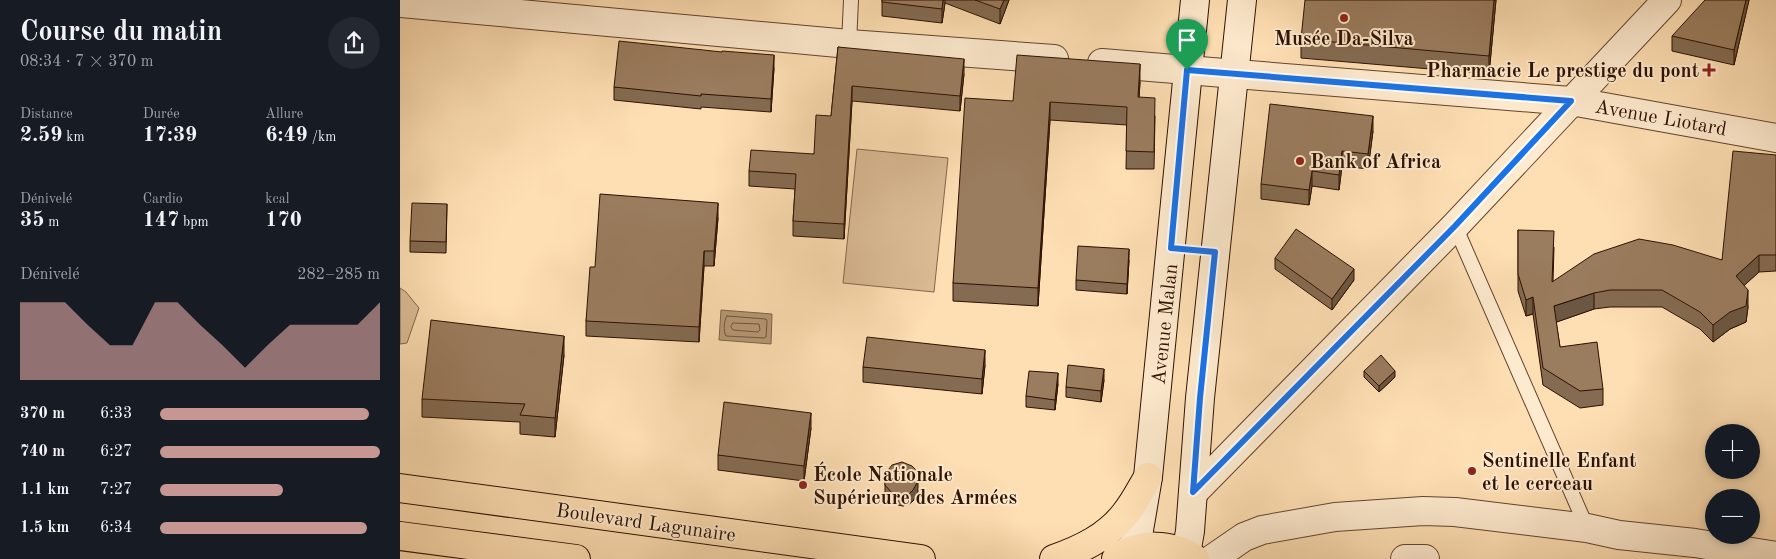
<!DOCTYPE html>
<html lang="fr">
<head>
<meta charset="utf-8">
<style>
	:root { --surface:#171b24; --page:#242831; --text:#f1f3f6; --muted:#9ea1a6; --accent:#c59692 }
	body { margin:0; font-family:"Old Standard TT",serif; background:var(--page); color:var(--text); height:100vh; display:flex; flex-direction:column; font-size:19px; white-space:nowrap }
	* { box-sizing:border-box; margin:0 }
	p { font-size:16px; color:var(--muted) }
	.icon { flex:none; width:28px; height:28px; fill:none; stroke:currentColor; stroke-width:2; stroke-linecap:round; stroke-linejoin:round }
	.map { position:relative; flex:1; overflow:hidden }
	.side { display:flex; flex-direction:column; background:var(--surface); width:400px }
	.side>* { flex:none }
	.controls { position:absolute; left:1305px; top:424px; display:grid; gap:10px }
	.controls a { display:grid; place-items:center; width:55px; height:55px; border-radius:50%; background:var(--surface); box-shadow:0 2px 8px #0003; font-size:25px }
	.pin { position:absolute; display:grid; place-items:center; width:42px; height:42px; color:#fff; margin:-51px -21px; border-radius:50% 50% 50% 0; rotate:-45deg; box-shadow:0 0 5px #0007 }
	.pin .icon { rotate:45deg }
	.round { display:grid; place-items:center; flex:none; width:52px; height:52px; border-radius:26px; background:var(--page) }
	.summary { display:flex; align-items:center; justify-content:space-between; height:85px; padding:0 20px }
	h1 { font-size:28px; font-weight:700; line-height:38px }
	.metrics { display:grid; grid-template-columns:repeat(3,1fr); gap:8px; height:85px; padding:5px 20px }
	.metrics div { display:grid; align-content:center }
	.metrics b { font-size:21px; font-weight:700 }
	.metrics small { font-size:14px; font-weight:400 }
	.metrics p { font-size:14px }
	.chart { height:140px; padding:10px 20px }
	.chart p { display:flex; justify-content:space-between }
	.chart svg { width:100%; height:90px; margin-top:5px; fill:var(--accent); opacity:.7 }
	ul { padding:0 20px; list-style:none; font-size:16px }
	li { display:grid; grid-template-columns:80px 60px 1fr; align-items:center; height:38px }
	li i { height:12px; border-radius:6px; background:var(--accent) }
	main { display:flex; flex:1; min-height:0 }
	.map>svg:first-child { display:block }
	.green { fill:#dbbc95; stroke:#84664b }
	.water { fill:#b79976; stroke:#806347 }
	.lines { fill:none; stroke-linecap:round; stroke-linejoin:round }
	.shore { stroke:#72553c; stroke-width:1 }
	.service-casing { stroke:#62442e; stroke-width:16 }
	.minor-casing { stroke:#62442e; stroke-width:30 }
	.tertiary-casing { stroke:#62442e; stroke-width:30 }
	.secondary-casing { stroke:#2e1101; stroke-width:30 }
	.trunk-casing { stroke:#2e1101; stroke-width:30 }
	.service { stroke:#feeace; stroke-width:14 }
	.minor { stroke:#feeace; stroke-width:28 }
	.tertiary { stroke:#feeace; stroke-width:28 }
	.secondary { stroke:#feeace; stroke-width:28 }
	.trunk { stroke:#fedfb3; stroke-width:28 }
	.wall { fill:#846b51; stroke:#2e1101 }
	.shaded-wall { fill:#6c5742; stroke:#2e1101 }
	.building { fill:#9a7c5e; stroke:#2e1101 }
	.route-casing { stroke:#fff; stroke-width:10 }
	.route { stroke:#1a73e8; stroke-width:6 }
	.poi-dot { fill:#8f2418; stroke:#feeace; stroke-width:2 }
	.labels { text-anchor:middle; stroke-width:4; stroke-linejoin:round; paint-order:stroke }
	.poi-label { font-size:20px; font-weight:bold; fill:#2e1101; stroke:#feeace; text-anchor:start }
	.street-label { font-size:20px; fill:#2e1101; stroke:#feeace }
</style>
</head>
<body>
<main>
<section class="side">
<div class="summary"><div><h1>Course du matin</h1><p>08:34 · 7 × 370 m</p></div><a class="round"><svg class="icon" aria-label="share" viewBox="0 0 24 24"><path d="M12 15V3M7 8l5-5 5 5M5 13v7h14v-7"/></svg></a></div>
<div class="metrics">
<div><p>Distance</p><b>2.59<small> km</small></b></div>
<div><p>Durée</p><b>17:39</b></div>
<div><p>Allure</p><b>6:49<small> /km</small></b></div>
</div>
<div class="metrics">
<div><p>Dénivelé</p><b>35<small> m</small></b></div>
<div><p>Cardio</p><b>147<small> bpm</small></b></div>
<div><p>kcal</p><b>170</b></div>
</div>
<div class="chart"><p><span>Dénivelé</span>282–285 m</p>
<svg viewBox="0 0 160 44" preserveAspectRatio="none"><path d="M0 44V6L10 6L20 6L30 17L40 27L50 27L60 6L70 6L80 17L90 27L100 38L110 27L120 17L130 17L140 17L150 17L160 6V44z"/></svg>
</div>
<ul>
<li><b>370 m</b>6:33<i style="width:95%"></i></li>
<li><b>740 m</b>6:27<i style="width:100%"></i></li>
<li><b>1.1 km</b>7:27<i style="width:56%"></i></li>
<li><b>1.5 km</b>6:34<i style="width:94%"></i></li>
</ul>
</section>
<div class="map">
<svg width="1376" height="559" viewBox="0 0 1376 559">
	<rect width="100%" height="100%" fill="#fedfb3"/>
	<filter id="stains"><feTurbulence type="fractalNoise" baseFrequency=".004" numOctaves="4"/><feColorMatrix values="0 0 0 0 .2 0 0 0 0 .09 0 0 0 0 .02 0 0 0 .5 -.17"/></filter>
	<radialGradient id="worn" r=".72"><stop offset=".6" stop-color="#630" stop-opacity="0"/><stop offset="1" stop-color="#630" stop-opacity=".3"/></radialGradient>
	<!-- green -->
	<path class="green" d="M457,149L548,158L534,292L443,283Z
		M0,288L6,292L19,308L7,343L0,344Z"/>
	<!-- water -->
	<path class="water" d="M321,310L372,314L371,344L319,340Z"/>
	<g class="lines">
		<!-- shore -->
		<path class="shore" d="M327,316L366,319L367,321L366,337L364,338L326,336C323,331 324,320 327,316Z
			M333,323L359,324L360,330L358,332L333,330L331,327Z"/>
		<!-- service casing -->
		<g class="service-casing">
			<path id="service" d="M449,44L451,0
				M1055,226L1187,528"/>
		</g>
		<!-- minor casing -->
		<g class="minor-casing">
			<path id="minor" d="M0,3L449,44L654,59
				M702,63L787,70
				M793,493L1055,226L1267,0"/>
		</g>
		<!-- tertiary casing -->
		<g class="tertiary-casing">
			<path id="tertiary" d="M787,70L1171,101L1376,138
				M812,559L844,537L862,530L935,517L1023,511L1055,512L1187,528L1219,535L1295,543L1376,556
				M1005,559H1025"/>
		</g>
		<!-- secondary casing -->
		<g class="secondary-casing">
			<path id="secondary" d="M725,553L734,546L739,530L748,477L795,0
				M786,554L790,531L800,398L842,0"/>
		</g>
		<!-- trunk casing -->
		<g class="trunk-casing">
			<path id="trunk" d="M0,488L521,559
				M0,536L176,559
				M654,559C682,549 707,537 725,514C734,503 741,489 748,477
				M716,559C740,542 771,543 795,559"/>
		</g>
		<!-- service -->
		<use href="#service" class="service"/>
		<!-- minor -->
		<use href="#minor" class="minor"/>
		<!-- tertiary -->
		<use href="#tertiary" class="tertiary"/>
		<!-- secondary -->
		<use href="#secondary" class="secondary"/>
		<!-- trunk -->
		<use href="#trunk" class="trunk"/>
	</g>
	<!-- wall -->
	<path class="wall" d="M482,0H609L600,24L545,3L542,23L482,16Z
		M1096,0L1089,74L901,58V39Z
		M1349,0L1334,65L1272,51V36Z
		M438,47L564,74L560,111L452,101L444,239L393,236V221L395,189L349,186V171L414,154L431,116Z
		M374,68L371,112L301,107V109L214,100V87Z
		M740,82L739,97L755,116L754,169H726L727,125L650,120L638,306L553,301V283L613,101Z
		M973,131L968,169L942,166L939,190L912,186L909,205L861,199V184Z
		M1376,155V271L1359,272L1344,285L1348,307L1346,322L1330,329L1313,342L1300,329L1262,307H1210L1194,309L1156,322L1160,347L1203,389V405L1180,408L1143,385L1133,314L1126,316L1118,291V230L1154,247L1153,282L1322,260Z
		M47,204L46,253L10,252V241Z
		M318,218L314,266H304L299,342L186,336V321L195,267Z
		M875,258L954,280L932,310L875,269Z
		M729,260L727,294L676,290V280Z
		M164,355L155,437L120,434V422L22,417V399Z
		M585,365L582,394L463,382V367Z
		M964,371L995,377L979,392L964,377Z
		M704,380L701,402L666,397V387Z
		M658,384L655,410L626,407V396Z
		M411,428L404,481L318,470V455Z
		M485,474L518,492L513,501L509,504L503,506L492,504L485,495Z"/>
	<!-- shaded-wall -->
	<path class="shaded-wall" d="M543,0H545V3L542,23V9Z
		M604,0H609L600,24V9Z
		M1094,0H1096L1089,74V56Z
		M1346,0H1349L1334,65V50Z
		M374,55V68L371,112V99Z
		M564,59V74L560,111V96Z
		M740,64V82L738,115V97Z
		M452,86V101L444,239V224Z
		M650,102V120L638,306V288Z
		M973,116V131L968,169V154Z
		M942,151V166L939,190V175Z
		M912,171V186L909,205V190Z
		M318,203V218L314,266V251Z
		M729,249V260L727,294V284Z
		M304,251V266L299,342V327Z
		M1359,255V272L1336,293V276Z
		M954,269V280L932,310V299Z
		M1348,290V307L1346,322L1330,329L1313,342V325Z
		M1194,293V309L1154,323V306Z
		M1133,297V314L1126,316V300Z
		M164,336V355L155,437V418Z
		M585,350V365L582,394V379Z
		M704,369V380L701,402V391Z
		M995,371V377L979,392V386Z
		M658,373V384L655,410V400Z
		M411,413V428L404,481V466Z
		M518,481V492L513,501L509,504L503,506V495Z"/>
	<!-- building -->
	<path class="building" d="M482,0H543L542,9L482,2Z
		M575,0H604L600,9Z
		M905,0H1094L1089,56L901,39Z
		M1305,0H1346L1334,50L1272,36Z
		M219,41L322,52V51L374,55L371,99L301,94V96L214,87Z
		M438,47L564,59L560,96L452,86L444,224L393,221L396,174L349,171L351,150L414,154L416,115L431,116Z
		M617,55L740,64L738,97L755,98L754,152L726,151L727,107L650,102L638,288L553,283L565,98L613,101Z
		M870,104L973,116L968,154L942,151L939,175L912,171L909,190L861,184Z
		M1333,151L1376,155V255H1359L1336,276L1348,290L1346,306L1330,312L1313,325L1300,312L1262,290H1210L1194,293L1154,306L1160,347L1197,342L1203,389L1180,391L1143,368L1133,297L1126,300L1118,274V230L1154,231L1152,282L1194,254L1239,239L1273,245L1322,260Z
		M200,194L318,203L314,251H304L299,327L186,321L190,267H195Z
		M12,203L47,204L46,242L10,241Z
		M896,229L954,269L932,299L875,258Z
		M678,246L729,249L727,284L676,280Z
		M31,320L164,336L155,418L120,415L125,404L22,399Z
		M467,337L585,350L582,379L463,367Z
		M981,355L995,371L979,386L964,371Z
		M668,365L704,369L701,391L666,387Z
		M629,371L658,373L655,400L626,396Z
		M324,402L411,413L404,466L318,455Z
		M502,462L512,466L516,470L518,481L513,490L509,494L503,495L492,493L485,485V474L492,465Z"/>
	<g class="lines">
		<!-- route casing -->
		<g class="route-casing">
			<path id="route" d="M787,70L1171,101L1055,226L793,492L800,398L815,252L771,248Z"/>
		</g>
		<!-- route -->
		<use href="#route" class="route"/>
	</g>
	<!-- markers -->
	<g class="poi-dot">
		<circle cx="944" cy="18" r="5"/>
		<path d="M1306.5 62.5h5v5h5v5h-5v5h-5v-5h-5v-5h5z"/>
		<circle cx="900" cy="161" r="5"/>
		<circle cx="1072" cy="471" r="5"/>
		<circle cx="403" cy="485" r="5"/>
	</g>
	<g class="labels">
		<!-- poi labels -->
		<g class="poi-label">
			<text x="944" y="45" text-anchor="middle">Musée Da-Silva</text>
			<text x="1299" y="77" text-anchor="end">Pharmacie Le prestige du pont</text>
			<text x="910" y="168">Bank of Africa</text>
			<text x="1082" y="467">Sentinelle Enfant<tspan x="1082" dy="23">et le cerceau</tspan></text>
			<text x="413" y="481">École Nationale<tspan x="413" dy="23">Supérieure des Armées</tspan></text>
		</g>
		<!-- street labels -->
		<g class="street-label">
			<text transform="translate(1261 117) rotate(10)" y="7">Avenue Liotard</text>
			<text transform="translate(764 324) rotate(-84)" y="7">Avenue Malan</text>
			<text transform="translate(246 522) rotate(8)" y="7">Boulevard Lagunaire</text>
		</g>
	</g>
	<rect width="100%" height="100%" filter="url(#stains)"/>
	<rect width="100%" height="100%" fill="url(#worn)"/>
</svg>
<div class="controls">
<a>+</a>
<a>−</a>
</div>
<div class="pin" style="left:787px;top:70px;background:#1e9e55"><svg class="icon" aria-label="arrive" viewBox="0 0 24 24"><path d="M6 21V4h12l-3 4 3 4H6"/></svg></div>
</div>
</main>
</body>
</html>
